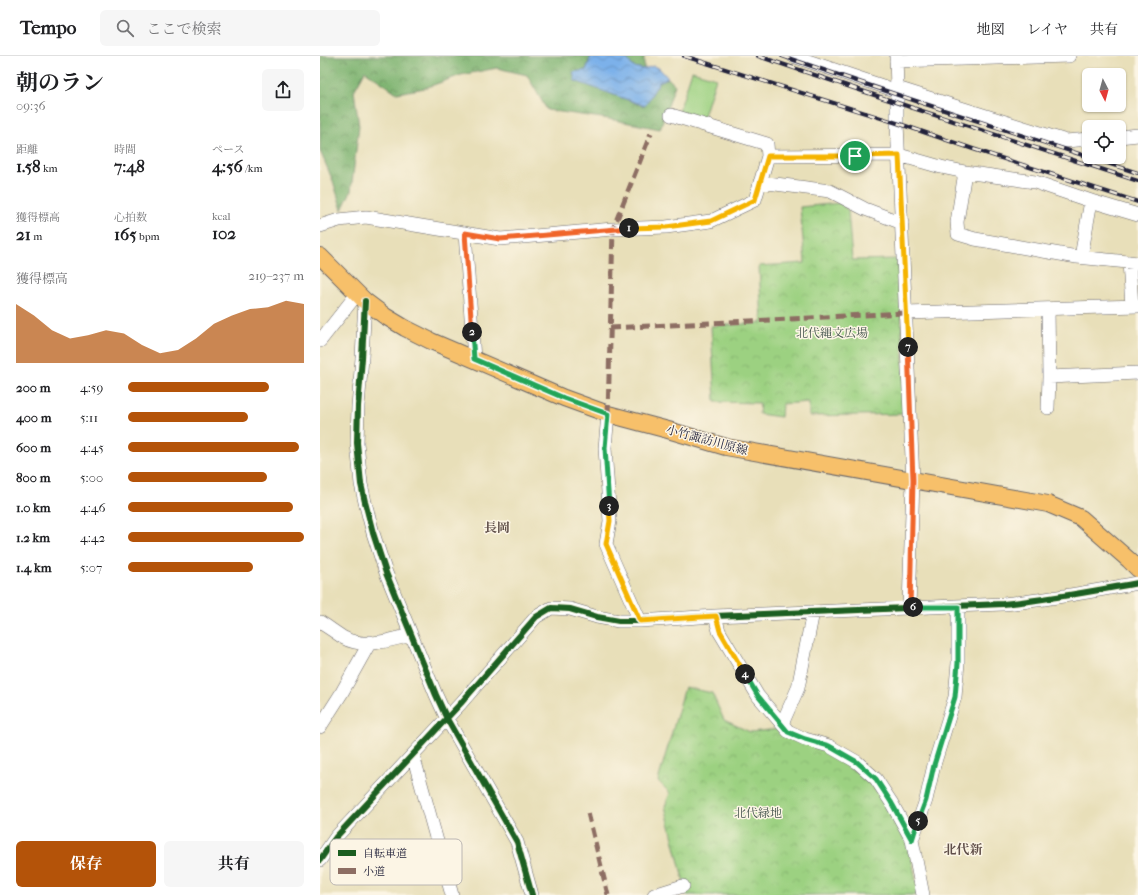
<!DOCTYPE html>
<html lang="ja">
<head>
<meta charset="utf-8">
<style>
	:root { --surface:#fff; --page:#f6f6f6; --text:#202124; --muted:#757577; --line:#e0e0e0; --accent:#b45309 }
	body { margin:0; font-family:"IM FELL French Canon","Noto Serif JP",serif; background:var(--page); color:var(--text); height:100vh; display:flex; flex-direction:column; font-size:15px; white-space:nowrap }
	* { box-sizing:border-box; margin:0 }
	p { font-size:13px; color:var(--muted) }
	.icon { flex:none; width:22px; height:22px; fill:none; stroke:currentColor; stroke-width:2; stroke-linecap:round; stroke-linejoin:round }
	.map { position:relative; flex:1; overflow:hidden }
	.drawer { display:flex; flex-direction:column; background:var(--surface); width:320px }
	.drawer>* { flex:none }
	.needle { width:26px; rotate:174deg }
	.tools { position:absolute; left:762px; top:12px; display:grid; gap:8px }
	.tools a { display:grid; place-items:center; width:44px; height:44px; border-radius:6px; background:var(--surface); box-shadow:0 1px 3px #0004; font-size:20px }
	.pin { position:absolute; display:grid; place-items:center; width:34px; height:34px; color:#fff; margin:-17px; border:2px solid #fff; border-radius:50%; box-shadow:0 1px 4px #0007 }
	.km { position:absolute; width:20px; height:20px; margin:-10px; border-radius:50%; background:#222; color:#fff; font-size:11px; line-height:20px; text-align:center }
	.round { display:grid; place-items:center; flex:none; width:42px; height:42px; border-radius:6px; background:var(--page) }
	.overview { display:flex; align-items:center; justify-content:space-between; height:68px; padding:0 16px }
	h1 { font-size:22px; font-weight:700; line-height:30px }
	.stats { display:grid; grid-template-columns:repeat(3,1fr); gap:6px; height:68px; padding:4px 16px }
	.stats div { display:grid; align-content:center }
	.stats b { font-size:17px; font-weight:700 }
	.stats small { font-size:11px; font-weight:400 }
	.stats p { font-size:11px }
	.chart { height:112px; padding:8px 16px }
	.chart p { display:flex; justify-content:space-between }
	.chart svg { width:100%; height:72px; margin-top:4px; fill:var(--accent); opacity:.7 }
	.action { display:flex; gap:8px; margin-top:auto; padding:8px 16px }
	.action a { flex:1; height:46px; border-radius:6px; background:var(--accent); color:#fff; font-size:16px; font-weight:700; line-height:46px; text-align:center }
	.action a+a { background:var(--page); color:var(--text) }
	ul { padding:0 16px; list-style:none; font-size:13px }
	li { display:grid; grid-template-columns:64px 48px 1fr; align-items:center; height:30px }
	li i { height:10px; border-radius:5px; background:var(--accent) }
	header { display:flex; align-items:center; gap:24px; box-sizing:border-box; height:56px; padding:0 20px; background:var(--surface); border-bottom:1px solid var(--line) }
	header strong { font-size:19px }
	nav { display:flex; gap:22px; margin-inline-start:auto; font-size:14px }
	.search { width:280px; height:36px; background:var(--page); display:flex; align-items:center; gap:10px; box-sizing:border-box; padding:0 14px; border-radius:6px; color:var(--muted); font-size:15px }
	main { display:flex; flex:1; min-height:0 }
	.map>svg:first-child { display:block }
	.forest { fill:url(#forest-crowns); stroke:#506a55 }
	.park { fill:url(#park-crowns); stroke:#5f7a5e }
	.pitch { fill:#9cd181; stroke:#5f7a5e }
	.water { fill:url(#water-waves); stroke:#4f6a92 }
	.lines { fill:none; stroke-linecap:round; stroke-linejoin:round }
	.minor-casing { stroke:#676467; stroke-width:14 }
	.major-casing { stroke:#676467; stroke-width:18 }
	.minor { stroke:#fff; stroke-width:13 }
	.major { stroke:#f7c06b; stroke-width:16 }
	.rail-casing { stroke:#22223b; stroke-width:4 }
	.rail { stroke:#fcf5e5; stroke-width:2.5; stroke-dasharray:8; stroke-linecap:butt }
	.quiet { stroke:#8d6e63; stroke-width:5; stroke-dasharray:10 5; stroke-linecap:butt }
	.cycleway-casing { stroke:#fcf5e5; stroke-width:8 }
	.cycleway { stroke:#1b5e20; stroke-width:6 }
	.split-1-casing { stroke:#fff; stroke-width:8 }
	.split-2-casing { stroke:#fff; stroke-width:8 }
	.split-3-casing { stroke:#fff; stroke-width:8 }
	.split-4-casing { stroke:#fff; stroke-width:8 }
	.split-5-casing { stroke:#fff; stroke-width:8 }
	.split-6-casing { stroke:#fff; stroke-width:8 }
	.split-7-casing { stroke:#fff; stroke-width:8 }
	.split-8-casing { stroke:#fff; stroke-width:8 }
	.split-1 { stroke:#f5b400; stroke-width:5 }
	.split-2 { stroke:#f0652b; stroke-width:5 }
	.split-3 { stroke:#22a559; stroke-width:5 }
	.split-4 { stroke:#f5b400; stroke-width:5 }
	.split-5 { stroke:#22a559; stroke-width:5 }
	.split-6 { stroke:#22a559; stroke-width:5 }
	.split-7 { stroke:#f0652b; stroke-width:5 }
	.split-8 { stroke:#f5b400; stroke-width:5 }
	.labels { text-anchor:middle; stroke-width:3; stroke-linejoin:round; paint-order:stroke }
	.park-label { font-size:12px; fill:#475750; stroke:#fcf5e5 }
	.street-label { font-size:12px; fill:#22223b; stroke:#fcf5e5 }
	.neighbourhood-label { font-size:13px; font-weight:bold; fill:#604f4a; stroke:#fcf5e5 }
	.key { fill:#fcf5e5; stroke:#bbb6b2; stroke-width:1 }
	.key-label { font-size:11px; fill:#22223b }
</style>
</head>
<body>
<header>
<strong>Tempo</strong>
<div class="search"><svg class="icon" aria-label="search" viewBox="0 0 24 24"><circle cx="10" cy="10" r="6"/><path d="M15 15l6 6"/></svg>ここで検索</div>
<nav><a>地図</a><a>レイヤ</a><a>共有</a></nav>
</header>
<main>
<section class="drawer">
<div class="overview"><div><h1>朝のラン</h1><p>09:36</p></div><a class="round"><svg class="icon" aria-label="share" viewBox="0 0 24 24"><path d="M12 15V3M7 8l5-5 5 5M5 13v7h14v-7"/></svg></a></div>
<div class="stats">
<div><p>距離</p><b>1.58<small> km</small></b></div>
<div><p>時間</p><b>7:48</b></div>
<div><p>ペース</p><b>4:56<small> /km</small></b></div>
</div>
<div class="stats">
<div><p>獲得標高</p><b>21<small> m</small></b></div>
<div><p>心拍数</p><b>165<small> bpm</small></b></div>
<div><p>kcal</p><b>102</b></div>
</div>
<div class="chart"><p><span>獲得標高</span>219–237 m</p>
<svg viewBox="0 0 160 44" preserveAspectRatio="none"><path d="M0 44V8L10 15L20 24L30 29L40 27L50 24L60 26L70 33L80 38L90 36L100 29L110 20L120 15L130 11L140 10L150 6L160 8V44z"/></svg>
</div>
<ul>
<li><b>200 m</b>4:59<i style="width:80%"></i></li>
<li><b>400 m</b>5:11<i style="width:68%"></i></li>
<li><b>600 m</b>4:45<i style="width:97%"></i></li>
<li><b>800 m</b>5:00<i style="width:79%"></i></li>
<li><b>1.0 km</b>4:46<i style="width:94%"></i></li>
<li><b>1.2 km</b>4:42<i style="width:100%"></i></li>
<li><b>1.4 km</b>5:07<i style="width:71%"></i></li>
</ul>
<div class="action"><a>保存</a><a>共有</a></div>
</section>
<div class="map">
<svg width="818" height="839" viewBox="0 0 818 839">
	<defs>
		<pattern id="forest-crowns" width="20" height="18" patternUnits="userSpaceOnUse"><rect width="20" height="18" fill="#7db36f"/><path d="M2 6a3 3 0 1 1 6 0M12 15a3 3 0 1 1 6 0" fill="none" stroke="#66915c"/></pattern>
		<pattern id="park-crowns" width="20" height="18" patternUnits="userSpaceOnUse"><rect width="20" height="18" fill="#9cd181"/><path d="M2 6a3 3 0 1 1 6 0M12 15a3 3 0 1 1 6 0" fill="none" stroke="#86b370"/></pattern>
		<pattern id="water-waves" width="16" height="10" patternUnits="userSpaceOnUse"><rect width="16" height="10" fill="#7cb1ea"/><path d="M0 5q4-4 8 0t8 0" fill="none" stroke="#6590bf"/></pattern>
	</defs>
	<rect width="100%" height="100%" fill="#fcf5e5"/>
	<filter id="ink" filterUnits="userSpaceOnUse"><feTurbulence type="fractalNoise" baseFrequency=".025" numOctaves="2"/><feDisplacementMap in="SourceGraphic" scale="8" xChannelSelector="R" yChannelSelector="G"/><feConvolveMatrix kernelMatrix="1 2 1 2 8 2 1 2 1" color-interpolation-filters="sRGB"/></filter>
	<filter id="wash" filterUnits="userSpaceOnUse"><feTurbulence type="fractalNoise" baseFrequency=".012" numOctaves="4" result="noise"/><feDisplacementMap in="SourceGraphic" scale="16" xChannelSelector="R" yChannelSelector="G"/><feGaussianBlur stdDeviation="0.9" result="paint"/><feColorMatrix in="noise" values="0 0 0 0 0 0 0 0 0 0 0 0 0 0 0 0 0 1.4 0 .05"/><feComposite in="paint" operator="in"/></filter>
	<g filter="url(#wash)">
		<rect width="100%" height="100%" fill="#e8dfb9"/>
		<!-- forest -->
		<path class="forest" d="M0,0H271L266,14L289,37L324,50L339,26L348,22L355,29L340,73L289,63L227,54L207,19L177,12L141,19L105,32L77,37L45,15L34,35L39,70L31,135L22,154L13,125L0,95Z
			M305,0H324V13L313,11Z"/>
		<!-- park -->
		<path class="park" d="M520,147L528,154L532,204L579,203L585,358L489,360V346L462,348L461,361L439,358L440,347L395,346L391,270L442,267L439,210L485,207L480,151Z
			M365,631L392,637L404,664L430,676L460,673L517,699L554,730L588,785L599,839H367L345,750L350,737L338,725Z"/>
		<!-- pitch -->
		<path class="pitch" d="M372,15L396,22L383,63L359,55Z"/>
		<!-- water -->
		<path class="water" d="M271,0H305L313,11L324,13L333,10L339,12L348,22L339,26L325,50L255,25L253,16L266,14Z"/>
	</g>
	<g filter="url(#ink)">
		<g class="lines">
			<!-- minor casing -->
			<g class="minor-casing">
				<path id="minor" d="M473,0L577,35
					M576,0L577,32V67L593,424L589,552
					M576,5L749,0
					M577,32L746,85L769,83
					M799,81L818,79
					M448,100L579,99L621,111L645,116L715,126L771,145L818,159
					M645,116L637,166L638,178L655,183L757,201L818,207
					M440,126L510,135L545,153L582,167
					M0,170L19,164L46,161L180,183L293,173L346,171L391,165L435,144L448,100L447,88L351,59
					M145,177L154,303
					M761,201L771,145
					M809,206L812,250
					M45,245L42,302L38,350L37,387L41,428L45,446L53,477L66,517L116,639L127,663L197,786L212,839
					M728,253L729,321L728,352
					M586,257L818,250
					M0,285L37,238
					M729,321L818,317
					M288,358L285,392L290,465L286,488L320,565
					M395,560L399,575L438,640L468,675L485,683L509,690L537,706L556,723L571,746L592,784
					M0,566C8,571 16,577 24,582C44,593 70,584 91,579
					M462,668L478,632L493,556
					M0,671L21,638L50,586
					M93,699L132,839
					M0,804L16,781L141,647L216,561L231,552L250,553L277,561L299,565H320L395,560L683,548C728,544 773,535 818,527
					M334,839L363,830
					M603,839L592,784L606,744L614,709L635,641L638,607V551"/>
			</g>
			<!-- major casing -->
			<g class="major-casing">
				<path id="major" d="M0,200L45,245L65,260L85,272L111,285L244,342L288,358L348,374L406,391L728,448L761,462L809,504L818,513"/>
			</g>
			<!-- minor -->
			<use href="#minor" class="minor"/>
			<!-- major -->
			<use href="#major" class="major"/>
			<!-- rail casing -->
			<g class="rail-casing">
				<path id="rail" d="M364,0L577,67L653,93L818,146
					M438,0L593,52L818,125
					M462,0L596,45L818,117"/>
			</g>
			<!-- rail -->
			<use href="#rail" class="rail"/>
			<!-- quiet -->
			<path class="quiet" d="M290,272L586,257
				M288,358L293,173L331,77
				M268,757L288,839"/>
			<!-- cycleway casing -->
			<g class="cycleway-casing">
				<path id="cycleway" d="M45,245L42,302L38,350L37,387L41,428L45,446L53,477L66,517L116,639L127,663L197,786L212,839
					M0,804L16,781L141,647L216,561L231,552L250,553L277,561L299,565H320L395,560L683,548C728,544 773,535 818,527"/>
			</g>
			<!-- cycleway -->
			<use href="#cycleway" class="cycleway"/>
		</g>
	</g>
	<g class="lines" filter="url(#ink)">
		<!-- split-1 casing -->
		<g class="split-1-casing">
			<path id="split-1" d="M309,172L346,171L391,165L435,144L448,100H535"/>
		</g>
		<!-- split-2 casing -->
		<g class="split-2-casing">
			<path id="split-2" d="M152,276L145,177L180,183L309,172"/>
		</g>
		<!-- split-3 casing -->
		<g class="split-3-casing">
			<path id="split-3" d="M152,276L154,303L244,342L288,358L285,392L289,450"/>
		</g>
		<!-- split-4 casing -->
		<g class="split-4-casing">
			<path id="split-4" d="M289,450L290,465L286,488L320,565L396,560L400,575L425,618"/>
		</g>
		<!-- split-5 casing -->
		<g class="split-5-casing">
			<path id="split-5" d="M425,618L438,640L468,676L485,683L509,690L537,706L556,723L571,746L592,784L598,765"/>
		</g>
		<!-- split-6 casing -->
		<g class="split-6-casing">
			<path id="split-6" d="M593,551H638V607L635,641L614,709L606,744L598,765"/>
		</g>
		<!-- split-7 casing -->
		<g class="split-7-casing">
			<path id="split-7" d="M588,291L593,424L590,552L593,551"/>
		</g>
		<!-- split-8 casing -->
		<g class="split-8-casing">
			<path id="split-8" d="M535,100L579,99L588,291"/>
		</g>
		<!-- split-1 -->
		<use href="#split-1" class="split-1"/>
		<!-- split-2 -->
		<use href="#split-2" class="split-2"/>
		<!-- split-3 -->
		<use href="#split-3" class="split-3"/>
		<!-- split-4 -->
		<use href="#split-4" class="split-4"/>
		<!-- split-5 -->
		<use href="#split-5" class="split-5"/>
		<!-- split-6 -->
		<use href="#split-6" class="split-6"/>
		<!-- split-7 -->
		<use href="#split-7" class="split-7"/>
		<!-- split-8 -->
		<use href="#split-8" class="split-8"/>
	</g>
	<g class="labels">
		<!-- park labels -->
		<g class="park-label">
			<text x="512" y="281">北代縄文広場</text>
			<text x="438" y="761">北代緑地</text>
		</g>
		<!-- street labels -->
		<g class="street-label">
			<text transform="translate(387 384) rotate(15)" y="4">小竹諏訪川原線</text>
		</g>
		<!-- neighbourhood labels -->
		<g class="neighbourhood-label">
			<text x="177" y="476">長岡</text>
			<text x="643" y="798">北代新</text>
		</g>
	</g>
	<!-- legend -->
	<rect x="10" y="783" width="132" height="46" rx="6" class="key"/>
	<rect x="18" y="794" width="18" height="6" fill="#1b5e20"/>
	<rect x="18" y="812" width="18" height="6" fill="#8d6e63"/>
	<g class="key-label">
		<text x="43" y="801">自転車道</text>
		<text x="43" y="819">小道</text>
	</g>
</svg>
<div class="tools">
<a><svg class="needle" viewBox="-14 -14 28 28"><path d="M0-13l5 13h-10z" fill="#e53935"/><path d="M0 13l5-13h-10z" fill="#757577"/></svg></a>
<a><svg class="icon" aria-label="locate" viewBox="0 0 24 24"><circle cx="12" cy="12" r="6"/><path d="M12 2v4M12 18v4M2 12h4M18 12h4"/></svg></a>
</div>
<div class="pin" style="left:535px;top:100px;background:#1e9e55"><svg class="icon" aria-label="arrive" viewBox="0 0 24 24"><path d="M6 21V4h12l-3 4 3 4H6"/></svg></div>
<b class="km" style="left:309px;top:172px">1</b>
<b class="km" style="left:152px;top:276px">2</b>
<b class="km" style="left:289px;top:450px">3</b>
<b class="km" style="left:425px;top:618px">4</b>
<b class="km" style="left:598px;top:765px">5</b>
<b class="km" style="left:593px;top:551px">6</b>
<b class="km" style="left:588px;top:291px">7</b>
</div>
</main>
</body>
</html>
